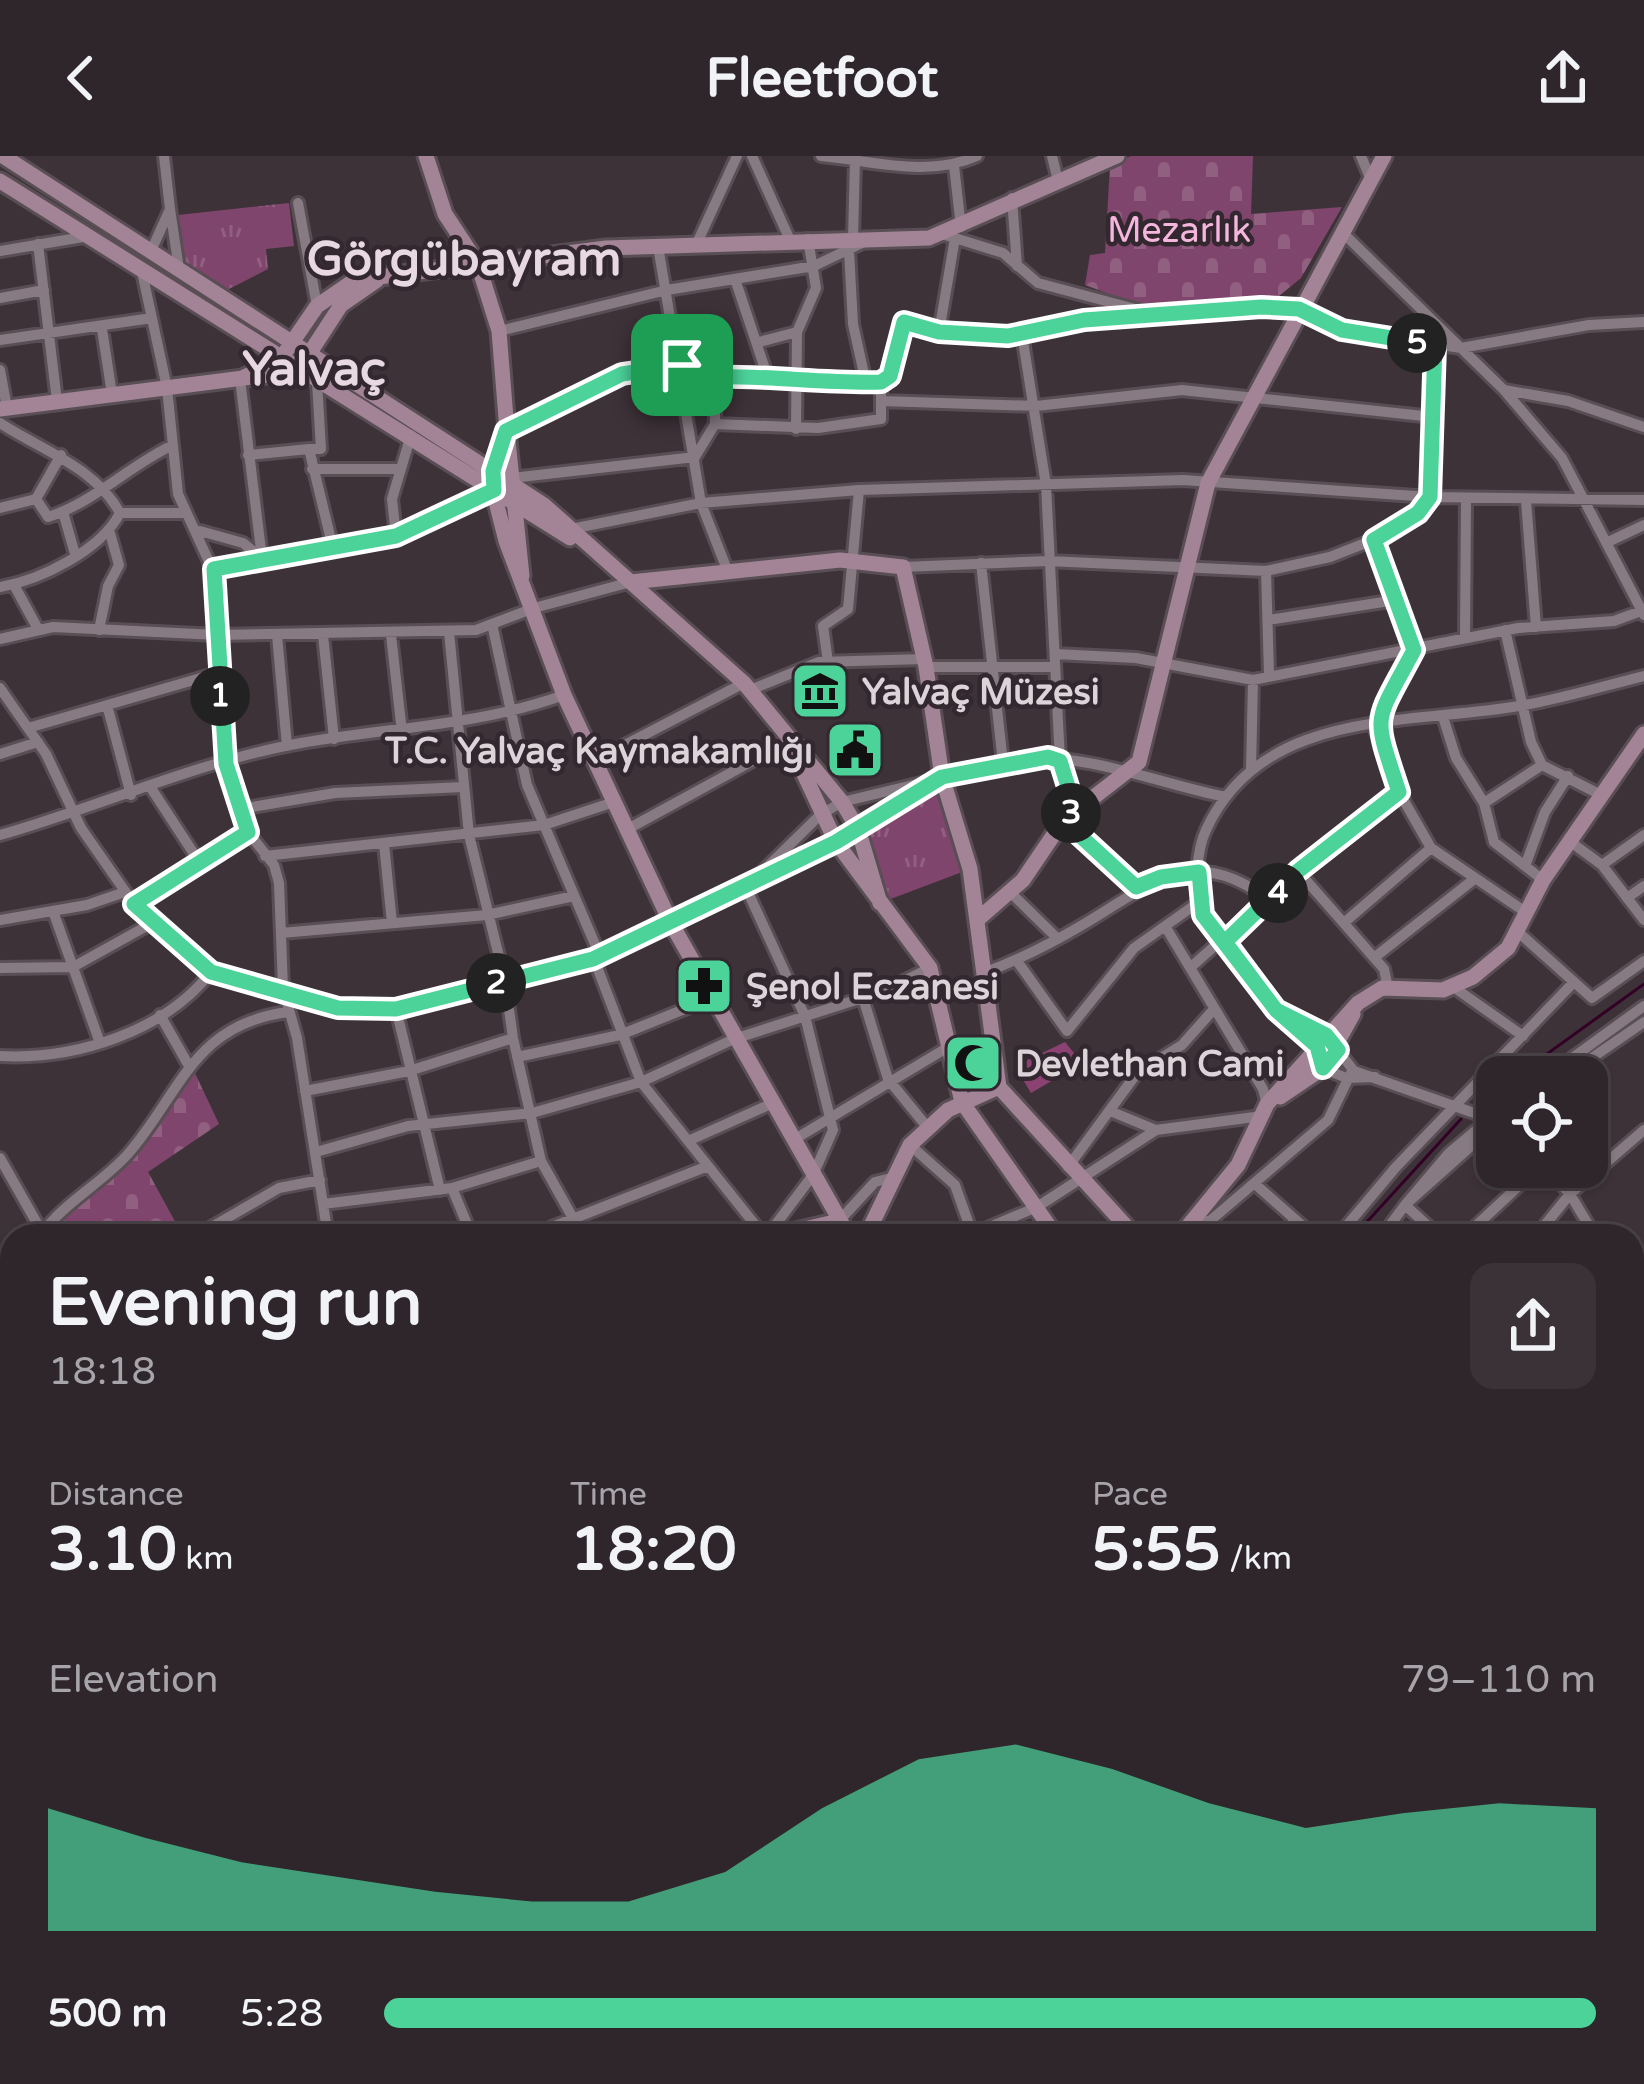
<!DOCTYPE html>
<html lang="en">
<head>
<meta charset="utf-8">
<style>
	:root { --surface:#2e262b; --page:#3a3237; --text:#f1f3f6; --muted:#a7a5a9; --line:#494347; --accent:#4cd39a }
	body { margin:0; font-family:"Varela Round",sans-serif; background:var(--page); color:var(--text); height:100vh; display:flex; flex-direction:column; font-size:45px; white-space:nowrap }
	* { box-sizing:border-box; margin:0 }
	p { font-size:39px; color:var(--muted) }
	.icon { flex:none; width:66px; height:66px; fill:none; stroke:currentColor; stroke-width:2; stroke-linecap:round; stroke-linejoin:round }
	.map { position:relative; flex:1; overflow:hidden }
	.details { position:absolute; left:0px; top:1068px; width:1644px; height:861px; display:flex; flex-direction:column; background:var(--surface); border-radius:36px 36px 0 0; box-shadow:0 3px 9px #0004,0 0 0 3px var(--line) }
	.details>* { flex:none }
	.tools { position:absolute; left:1476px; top:900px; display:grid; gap:24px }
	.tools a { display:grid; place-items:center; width:132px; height:132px; border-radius:24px; background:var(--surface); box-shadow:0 3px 9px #0004,0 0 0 3px var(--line); font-size:60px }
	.pin { position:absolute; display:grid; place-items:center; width:102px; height:102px; color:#fff; margin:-51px; border-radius:24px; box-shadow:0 6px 18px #0006 }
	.km { position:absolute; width:60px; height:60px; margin:-30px; border-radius:50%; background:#222; color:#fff; font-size:33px; line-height:60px; text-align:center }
	.round { display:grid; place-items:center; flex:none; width:126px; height:126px; border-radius:24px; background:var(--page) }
	.summary { display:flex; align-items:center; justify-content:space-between; height:204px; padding:0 48px }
	h1 { font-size:66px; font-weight:700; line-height:90px }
	.figures { display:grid; grid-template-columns:repeat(3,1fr); gap:18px; height:204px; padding:12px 48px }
	.figures div { display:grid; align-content:center }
	.figures b { font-size:60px; font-weight:700 }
	.figures small { font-size:33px; font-weight:400 }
	.figures p { font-size:33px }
	.chart { height:336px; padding:24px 48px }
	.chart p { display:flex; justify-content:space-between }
	.chart svg { width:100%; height:216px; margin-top:12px; fill:var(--accent); opacity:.7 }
	ul { padding:0 48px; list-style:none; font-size:39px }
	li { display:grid; grid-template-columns:192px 144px 1fr; align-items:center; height:90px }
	li i { height:30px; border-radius:15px; background:var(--accent) }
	header { display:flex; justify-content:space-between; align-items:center; height:156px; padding:0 48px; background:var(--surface); font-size:54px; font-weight:700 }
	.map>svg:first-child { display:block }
	.forest { fill:url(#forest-firs) }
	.cemetery { fill:url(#cemetery-stones) }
	.park { fill:url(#park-tufts) }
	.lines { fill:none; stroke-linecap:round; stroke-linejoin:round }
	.stream { stroke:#330026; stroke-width:3 }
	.street-casing { stroke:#584e54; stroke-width:16 }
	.secondary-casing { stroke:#584e54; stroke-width:21 }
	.street { stroke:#877a82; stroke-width:10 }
	.secondary { stroke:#a38497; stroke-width:15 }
	.route-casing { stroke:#fff; stroke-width:24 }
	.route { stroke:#4cd39a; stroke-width:15 }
	.labels { text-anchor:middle; stroke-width:9; stroke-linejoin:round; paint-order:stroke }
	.park-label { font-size:36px; fill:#f5b6dd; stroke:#33282f }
	.poi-label { font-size:36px; font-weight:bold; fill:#dcd4d8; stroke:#33282f; text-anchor:start }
	.district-label { font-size:48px; font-weight:bold; fill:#e7d8e1; stroke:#33282f }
</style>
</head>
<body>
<header><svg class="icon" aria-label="back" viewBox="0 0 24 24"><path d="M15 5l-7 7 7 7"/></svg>Fleetfoot<svg class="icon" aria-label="share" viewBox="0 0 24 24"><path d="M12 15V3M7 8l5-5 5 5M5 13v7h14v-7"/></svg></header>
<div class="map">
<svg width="1644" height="1928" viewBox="0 0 1644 1928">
	<defs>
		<pattern id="forest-firs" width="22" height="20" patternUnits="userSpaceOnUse" patternTransform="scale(3)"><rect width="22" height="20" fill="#8b4272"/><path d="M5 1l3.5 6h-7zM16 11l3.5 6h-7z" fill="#9b5c85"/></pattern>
		<pattern id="cemetery-stones" width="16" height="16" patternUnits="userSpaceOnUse" patternTransform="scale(3)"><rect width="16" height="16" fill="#80456c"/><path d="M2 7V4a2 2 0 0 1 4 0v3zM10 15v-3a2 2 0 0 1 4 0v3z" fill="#915f80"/></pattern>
		<pattern id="park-tufts" width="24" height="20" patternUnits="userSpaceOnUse" patternTransform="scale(3)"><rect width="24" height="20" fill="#80456c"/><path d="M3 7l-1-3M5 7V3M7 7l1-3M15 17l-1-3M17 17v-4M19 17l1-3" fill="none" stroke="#915f80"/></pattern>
	</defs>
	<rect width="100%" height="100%" fill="#3e3239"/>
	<!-- forest -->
	<path class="forest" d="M1065,886L1082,907L1031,937L1015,910Z"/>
	<!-- cemetery -->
	<path class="cemetery" d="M1131,0H1253L1251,58L1342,51L1301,122L1279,140L1179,150L1133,147L1085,129L1090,99L1105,97L1110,9Z
		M193,913L219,968L148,1016L183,1080H47L62,1056L98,1031Z"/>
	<!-- park -->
	<path class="park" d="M289,47L294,90L266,93L268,113L223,136L184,110L178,59Z
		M942,621L970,713L880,747L858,673Z"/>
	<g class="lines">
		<!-- stream -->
		<path class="stream" d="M1515,921L1644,828
			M1485,943L1497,934
			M1354,1080L1461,963
			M422,1928L423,1926"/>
		<!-- street casing -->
		<g class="street-casing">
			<path id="street" d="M164,0L170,53
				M752,0L790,84
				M821,0C873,5 928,22 977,0
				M1052,0L1058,25
				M1361,0L1371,24
				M954,10L961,71
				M1012,42L1017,110
				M298,47L317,150
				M1342,76L1504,234L1562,302L1644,459
				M942,78L1003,97L1038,127L1158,159L1299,153L1343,174L1461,192L1589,169L1644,166
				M853,83L855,3
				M697,87L737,0
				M38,88L57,245
				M658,90L701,347L728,416
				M0,95L89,80
				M151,95L170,53L179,113
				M849,95L853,168L866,227
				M142,116L167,232L178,338L216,421L226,608L248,676L274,709L279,727L283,832L297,882L328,1080
				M735,123L768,222
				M0,142L44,134
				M102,173L112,238
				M499,175L667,134L814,110L862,87
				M939,176L955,82
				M1022,179L1046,329L1060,605L1075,653
				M0,184L152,162
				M759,186L797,176
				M0,214L7,252
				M240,223L262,402
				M684,223C749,216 815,227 881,227
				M1504,234L1568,245L1644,271
				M881,245L1036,250L1182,234L1433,261
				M0,267C41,294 95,311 120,357H184
				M715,268L818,272L881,263V227L889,220L904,166C992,190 1061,166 1149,159
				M796,273L797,176L816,132L808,83
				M507,275L622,218L682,209
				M309,293H321L317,226
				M248,299L309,293L332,388
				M312,313H399
				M512,322L695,301L715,268V220
				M36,343L48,361C93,347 130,309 173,289
				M1526,345L1536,471
				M0,352L36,343L61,299
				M63,356L75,398
				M571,373L701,347L859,334L1183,324L1430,341L1644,344
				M200,375L243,387L262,402
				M396,380L392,343L411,279
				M1374,384L1414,494L1377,562L1376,576L1399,636L1431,692L1527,757
				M1608,386L1644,369
				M981,407L1003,607
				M903,411L1048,405L1266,415L1330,401L1386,379L1430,341L1435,189
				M214,413L396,380L493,334
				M1266,415L1269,518
				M14,429L38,473
				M0,431C41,424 101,394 120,357
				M1268,464L1396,444
				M492,468L527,629L600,800
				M99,474L108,430L119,409L110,377
				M1505,474L1531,586L1542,609L1603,640
				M449,476L469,679L505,825L513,882L541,1005L583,1080
				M277,479L287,590
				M323,479L334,583
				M391,479L402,576
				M1465,481L1466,343
				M0,483L53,471L218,479L476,474L534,452L631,426
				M1055,498L1136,502L1253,524L1518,472L1614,465L1644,454
				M828,506L823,470L848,453L859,334
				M926,511H1054
				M0,532L46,598L81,672L134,748L211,816L339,852L396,853L594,803L836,686L942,621
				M750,534L819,506L924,503
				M107,549L131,639
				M1443,561L1456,602L1484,647L1494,686L1525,710
				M28,572L218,517
				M0,598L38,586
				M594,605L744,527
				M1251,613L1253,524
				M151,632L198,704
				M1484,647L1542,609
				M240,653L335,637L463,631
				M1063,665L1136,731
				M626,674L789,585
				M0,679C99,651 199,605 301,587C391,571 477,570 564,539
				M1572,687L1602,709L1644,764
				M384,688L392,767
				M265,700L544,669L614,646
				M1602,709L1644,679
				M1298,715L1384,813L1388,832
				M757,721L820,659L842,646L1022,603C1090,597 1159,628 1226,641
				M1543,724L1525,710L1545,656L1568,620
				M746,732L805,860L833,974L813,1019L767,1080
				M1010,736L1058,783
				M1627,742L1644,730
				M134,748L248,676
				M53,755L100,887
				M0,764L87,749L122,737
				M1346,765L1431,692
				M1165,770L1263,933L1267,948
				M1517,775L1592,842L1644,805
				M281,777L487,759L574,740
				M1375,801L1473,724
				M594,803L641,926L764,1080
				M1017,805L1067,875L1134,792L1199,746
				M0,812L73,811L154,766
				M1190,812L1298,715L1399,636
				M983,817C1019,804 1052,787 1084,768C1151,728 1195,686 1270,745
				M1452,830L1523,880
				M863,842L888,923L928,972
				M396,853L440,1034
				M160,859L189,910
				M1290,861L1326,879L1354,915L1497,965
				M0,900C75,904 164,876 211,816
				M517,901L620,879L712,842
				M1375,921L1346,922L1323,912C1315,885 1299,876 1279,857C1259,836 1212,781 1202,755C1193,735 1197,693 1206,674C1262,552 1408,569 1519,550C1561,543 1603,530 1644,520
				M1546,921L1644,850
				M1564,921L1644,866
				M305,935L409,915L513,882
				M1110,955L1156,974L1262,960
				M795,983L950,890
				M688,985L773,947
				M910,989L955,1029L973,1080
				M316,996L408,970L532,957L641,926L734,883L884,835L930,812
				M0,1002L42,1076
				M1068,1011L1137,917L1182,889L1214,853
				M1545,1011L1570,1038L1595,1080
				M1255,1028L1314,1080
				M452,1032L472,1080
				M323,1048L452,1032L541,1005
				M839,1065L875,1026L891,1022
				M1192,1069L1211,1064L1328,964L1351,917
				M973,1078L1037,1051L1156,974
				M40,1080C64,1046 100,1029 128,998C181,937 193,868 288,856
				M196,1080L279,1032L320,1024
				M529,1080L708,1010
				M1278,1080L1296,1064
				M1338,1080L1396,1011L1573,827
				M1382,1080L1405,1049L1497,967
				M1439,1080L1405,1049L1449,997L1494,959
				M1465,1080L1539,1011
				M1536,1080L1570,1038L1644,974
				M0,1116L12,1109
				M1632,1145L1644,1165
				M0,1153L12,1131
				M0,1174L12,1171
				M0,1229L12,1249
				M1632,1305L1644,1292
				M0,1306L12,1297
				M1632,1635L1644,1604
				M0,1881L12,1870
				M619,1917L634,1928
				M917,1917L928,1928
				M1043,1917H1048
				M124,1928L138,1917
				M193,1928L199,1917
				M277,1928L289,1917
				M296,1928L307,1917
				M402,1928L406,1917
				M551,1928L560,1917
				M733,1928L753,1925
				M954,1928L967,1917
				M1189,1928L1199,1917
				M1532,1928L1535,1917"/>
		</g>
		<!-- secondary casing -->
		<g class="secondary-casing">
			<path id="secondary" d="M3,0L544,349L744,527L842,646L858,673L880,747
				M426,0L445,58L478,108L499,175L507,275
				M0,25L570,382
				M240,223L280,204L317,150L355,124L606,92L929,82L1117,0
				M0,253L298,215L341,149L377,124
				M522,420L507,275L493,315V334L506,385L564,539L671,767L849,1080
				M631,426L840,404L903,411L926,511L942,621L970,713L999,931L1135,1080
				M795,599L836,686L930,812L962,946L1056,1080
				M977,764L1023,724L1063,665L1139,606L1208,327L1384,0
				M1280,941L1323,912L1353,858
				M774,1080L839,1065
				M866,1080L910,989L948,954L999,931
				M1180,1080L1238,1009L1267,948L1358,847L1382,832L1443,834L1473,821L1508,792L1543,724L1644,578
				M0,1375L12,1371
				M0,1469L12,1483
				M0,1736L12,1726
				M433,1917L449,1928
				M752,1928L757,1917
				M769,1928L774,1917"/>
		</g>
		<!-- street -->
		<use href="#street" class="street"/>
		<!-- secondary -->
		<use href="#secondary" class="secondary"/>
	</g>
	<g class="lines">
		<!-- route casing -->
		<g class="route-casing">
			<path id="route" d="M682,209L622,218L506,275L493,315L494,334L396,380L214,413L226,608L248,676L134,748L211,816L338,852L396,853L593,803L836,686L942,621L1048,601L1060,605L1075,653L1063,664L1136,731L1161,721L1199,716L1203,759L1276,854L1317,890L1323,912L1338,894L1326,879L1276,854L1225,786L1298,715L1399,636C1372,554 1374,570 1414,494L1374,384L1418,357L1430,341L1435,189L1342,174L1299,153L1261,151L1084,164L1008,180L939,176L904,166L890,220L881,226C815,228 749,216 684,223L682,209"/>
		</g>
		<!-- route -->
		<use href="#route" class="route"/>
	</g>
	<!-- icons -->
	<defs>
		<g id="museum-square" transform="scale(3)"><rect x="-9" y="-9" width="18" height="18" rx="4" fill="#4cd39a" stroke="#33282f"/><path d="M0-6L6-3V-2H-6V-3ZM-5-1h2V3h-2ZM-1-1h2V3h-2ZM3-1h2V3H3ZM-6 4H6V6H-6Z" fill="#111"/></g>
		<g id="civic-square" transform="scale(3)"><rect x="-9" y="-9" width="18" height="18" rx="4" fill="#4cd39a" stroke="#33282f"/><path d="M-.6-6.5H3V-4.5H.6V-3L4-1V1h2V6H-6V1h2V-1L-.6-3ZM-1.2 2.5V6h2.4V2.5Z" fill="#111"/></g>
		<g id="pharmacy-square" transform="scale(3)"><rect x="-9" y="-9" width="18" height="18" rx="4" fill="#4cd39a" stroke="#33282f"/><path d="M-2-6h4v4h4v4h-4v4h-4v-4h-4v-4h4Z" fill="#111"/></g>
		<g id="mosque-square" transform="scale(3)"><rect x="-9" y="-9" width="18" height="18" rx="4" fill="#4cd39a" stroke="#33282f"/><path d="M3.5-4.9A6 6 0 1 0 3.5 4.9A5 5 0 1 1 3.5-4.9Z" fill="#111"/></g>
	</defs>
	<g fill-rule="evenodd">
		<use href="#museum-square" x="820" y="535"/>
		<use href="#civic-square" x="855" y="594"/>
		<use href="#pharmacy-square" x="704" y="830"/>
		<use href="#mosque-square" x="973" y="907"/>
	</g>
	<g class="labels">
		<!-- park labels -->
		<g class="park-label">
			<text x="1179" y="86">Mezarlık</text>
		</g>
		<!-- poi labels -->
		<g class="poi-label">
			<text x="862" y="548">Yalvaç Müzesi</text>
			<text x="813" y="607" text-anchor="end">T.C. Yalvaç Kaymakamlığı</text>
			<text x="746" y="843">Şenol Eczanesi</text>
			<text x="1015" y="920">Devlethan Cami</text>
		</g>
		<!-- district labels -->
		<g class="district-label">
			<text x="464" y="119">Görgübayram</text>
			<text x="314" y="229">Yalvaç</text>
		</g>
	</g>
</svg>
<div class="tools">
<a><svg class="icon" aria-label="locate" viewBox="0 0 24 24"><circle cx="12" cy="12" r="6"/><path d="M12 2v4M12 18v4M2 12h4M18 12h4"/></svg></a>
</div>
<div class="pin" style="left:682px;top:209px;background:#1e9e55"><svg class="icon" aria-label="arrive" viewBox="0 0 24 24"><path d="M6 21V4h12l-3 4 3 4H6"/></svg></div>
<b class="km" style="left:220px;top:540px">1</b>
<b class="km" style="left:496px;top:827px">2</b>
<b class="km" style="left:1071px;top:657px">3</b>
<b class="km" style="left:1278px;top:737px">4</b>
<b class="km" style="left:1417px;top:187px">5</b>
<section class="details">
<div class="summary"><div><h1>Evening run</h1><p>18:18</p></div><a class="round"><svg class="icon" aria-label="share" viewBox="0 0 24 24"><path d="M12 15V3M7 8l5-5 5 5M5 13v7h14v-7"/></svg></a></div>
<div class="figures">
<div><p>Distance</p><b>3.10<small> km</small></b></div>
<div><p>Time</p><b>18:20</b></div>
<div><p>Pace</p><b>5:55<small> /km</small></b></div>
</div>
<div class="chart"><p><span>Elevation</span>79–110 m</p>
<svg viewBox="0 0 160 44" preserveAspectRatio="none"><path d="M0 44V19L10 25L20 30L30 33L40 36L50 38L60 38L70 32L80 19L90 9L100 6L110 11L120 18L130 23L140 20L150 18L160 19V44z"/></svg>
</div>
<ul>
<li><b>500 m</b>5:28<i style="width:100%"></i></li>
</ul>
</section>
</div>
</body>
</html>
